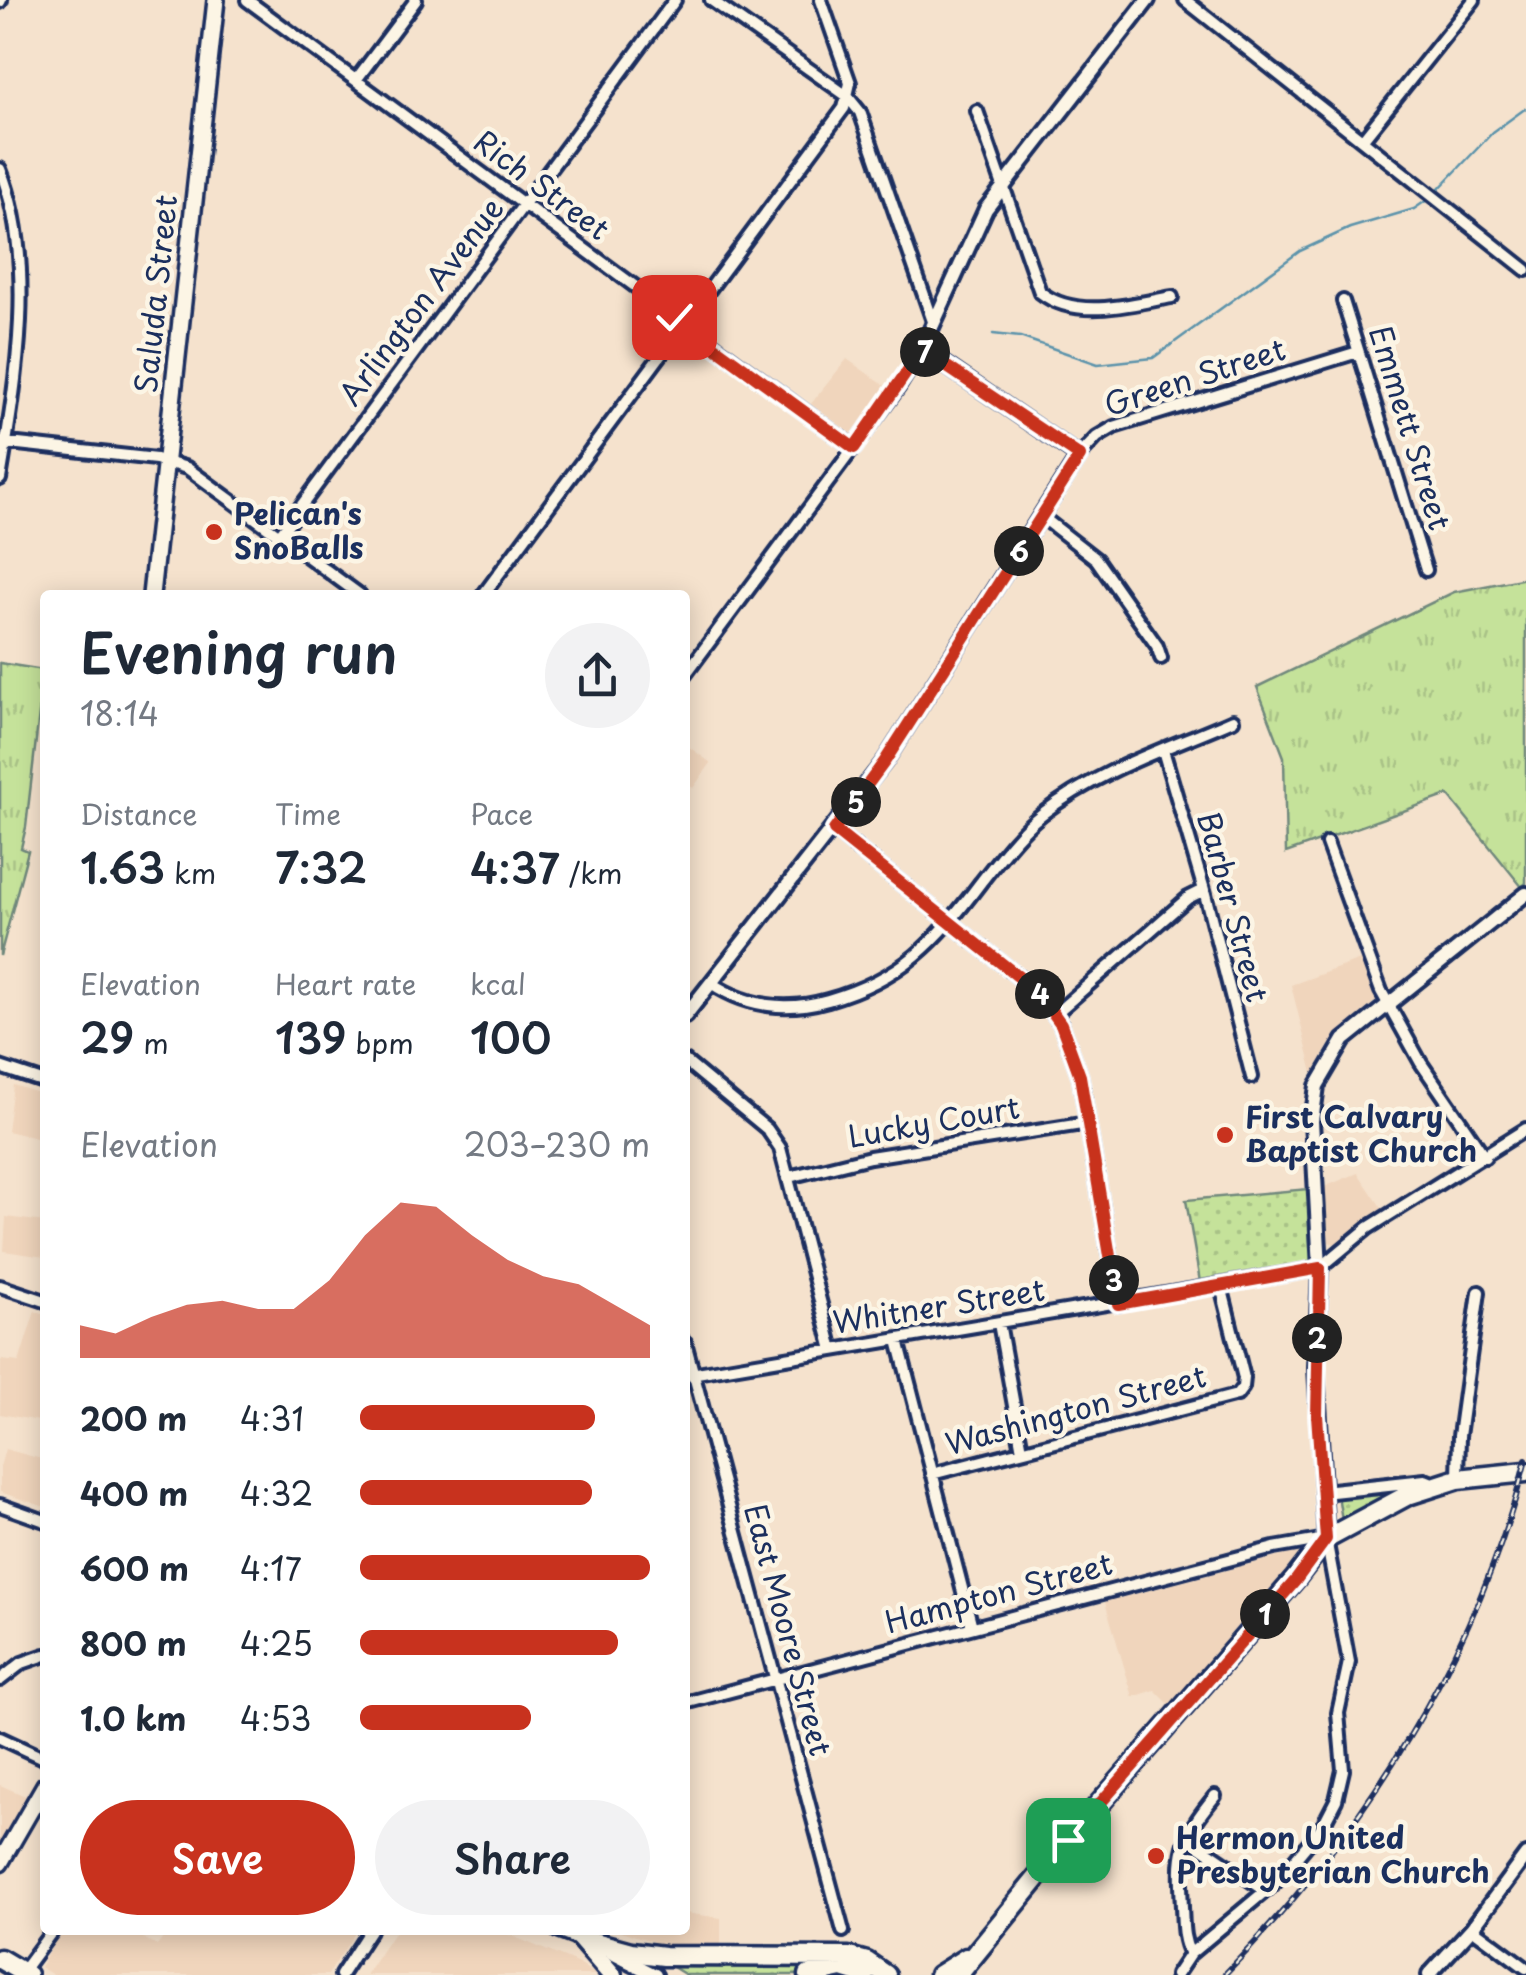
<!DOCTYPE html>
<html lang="en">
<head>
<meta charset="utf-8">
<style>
	:root { --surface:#fff; --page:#f2f2f3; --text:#1f2937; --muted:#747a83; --accent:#c8321e }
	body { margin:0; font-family:"Playpen Sans",sans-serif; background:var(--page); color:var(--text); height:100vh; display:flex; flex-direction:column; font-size:38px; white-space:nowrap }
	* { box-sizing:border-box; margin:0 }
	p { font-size:32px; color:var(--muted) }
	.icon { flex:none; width:55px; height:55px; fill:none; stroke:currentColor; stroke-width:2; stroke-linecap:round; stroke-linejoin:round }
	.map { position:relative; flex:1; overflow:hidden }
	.side { position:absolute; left:40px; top:590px; width:650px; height:1345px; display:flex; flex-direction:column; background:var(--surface); border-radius:10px; box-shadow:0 5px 25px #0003 }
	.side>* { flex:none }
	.pin { position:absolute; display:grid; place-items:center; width:85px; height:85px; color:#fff; margin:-42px; border-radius:20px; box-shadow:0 5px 15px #0006 }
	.km { position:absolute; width:50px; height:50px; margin:-25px; border-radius:50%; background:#222; color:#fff; font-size:28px; line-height:50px; text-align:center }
	.round { display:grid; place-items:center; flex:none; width:105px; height:105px; border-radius:52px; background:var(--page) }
	.head { display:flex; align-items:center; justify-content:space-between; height:170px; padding:0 40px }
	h1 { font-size:55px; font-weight:600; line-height:75px }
	.stats { display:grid; grid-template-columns:repeat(3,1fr); gap:15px; height:170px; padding:10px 40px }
	.stats div { display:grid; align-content:center }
	.stats b { font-size:42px; font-weight:600 }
	.stats small { font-size:28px; font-weight:400 }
	.stats p { font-size:28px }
	.chart { height:280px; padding:20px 40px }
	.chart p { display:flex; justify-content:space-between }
	.chart svg { width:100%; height:180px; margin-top:10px; fill:var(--accent); opacity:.7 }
	.action { display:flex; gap:20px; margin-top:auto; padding:20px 40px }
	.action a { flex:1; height:115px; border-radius:60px; background:var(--accent); color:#fff; font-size:40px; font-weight:600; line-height:115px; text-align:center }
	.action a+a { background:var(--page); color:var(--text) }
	ul { padding:0 40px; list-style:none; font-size:32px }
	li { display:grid; grid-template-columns:160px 120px 1fr; align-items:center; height:75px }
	li i { height:25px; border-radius:12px; background:var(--accent) }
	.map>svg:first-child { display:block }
	.built { fill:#f0d5bc }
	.grass { fill:url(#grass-dots); stroke:#70887c; stroke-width:2.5 }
	.park { fill:url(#park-tufts); stroke:#70887c; stroke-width:2.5 }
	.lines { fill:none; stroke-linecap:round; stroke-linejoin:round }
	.stream { stroke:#5b93ab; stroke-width:2.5 }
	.minor-casing { stroke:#1b2f5e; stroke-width:18 }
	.tertiary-casing { stroke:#1b2f5e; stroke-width:20 }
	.secondary-casing { stroke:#1b2f5e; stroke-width:22 }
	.primary-casing { stroke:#1b2f5e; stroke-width:25 }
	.minor { stroke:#fcf5e5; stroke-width:10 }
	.tertiary { stroke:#fcf5e5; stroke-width:12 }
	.secondary { stroke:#fcf5e5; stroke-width:15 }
	.primary { stroke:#fcf5e5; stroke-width:18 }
	.rail-casing { stroke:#1b2f5e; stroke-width:6 }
	.rail { stroke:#fcf5e5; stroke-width:2.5; stroke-dasharray:8; stroke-linecap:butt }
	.route-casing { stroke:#fff; stroke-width:20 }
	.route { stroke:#c8321e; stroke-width:12 }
	.poi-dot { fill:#c8321e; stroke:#fcf5e5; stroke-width:4 }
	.labels { text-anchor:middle; stroke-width:9; stroke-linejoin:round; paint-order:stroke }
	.street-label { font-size:30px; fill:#1b2f5e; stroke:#fcf5e5 }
	.poi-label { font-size:30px; font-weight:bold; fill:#1b2f5e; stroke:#fcf5e5; text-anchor:start }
</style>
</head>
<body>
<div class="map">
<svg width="1526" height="1975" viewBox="0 0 1526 1975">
	<defs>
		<pattern id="grass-dots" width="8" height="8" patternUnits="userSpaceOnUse" patternTransform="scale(2.5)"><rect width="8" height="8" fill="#c5e29a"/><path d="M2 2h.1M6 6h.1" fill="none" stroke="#a9c287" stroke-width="1.8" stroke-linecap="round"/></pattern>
		<pattern id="park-tufts" width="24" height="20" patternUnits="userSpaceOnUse" patternTransform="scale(2.5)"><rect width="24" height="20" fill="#c5e29a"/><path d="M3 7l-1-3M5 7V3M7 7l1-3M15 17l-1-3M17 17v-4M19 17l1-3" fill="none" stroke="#a9c287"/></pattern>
	</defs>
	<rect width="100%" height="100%" fill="#f5e2cd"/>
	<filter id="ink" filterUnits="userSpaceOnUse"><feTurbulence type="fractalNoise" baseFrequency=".01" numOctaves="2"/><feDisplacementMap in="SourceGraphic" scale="20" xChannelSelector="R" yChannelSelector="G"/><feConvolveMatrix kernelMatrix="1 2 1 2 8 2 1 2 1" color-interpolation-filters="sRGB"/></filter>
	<g filter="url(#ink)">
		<!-- built -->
		<path class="built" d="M847,359L888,388L857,432L851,434L810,405Z
			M685,744L711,763L693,788L685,781Z
			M1363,959L1377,994L1376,1001L1344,1028L1329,1045L1313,1073L1291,985Z
			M13,1085L45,1095V1140L7,1131Z
			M1358,1173L1383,1210L1338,1245L1329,1242L1324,1187Z
			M6,1217L45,1222V1257L4,1251Z
			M35,1311L45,1315V1422L0,1414L1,1360L19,1362Z
			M5,1449L45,1460V1507L0,1492V1467Z
			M1296,1552L1302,1553V1557L1172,1707L1155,1690L1133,1697L1105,1602Z
			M0,1785L30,1798L0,1847Z
			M685,1913L721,1918V1947H669L618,1930H685Z
			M62,1930H131L157,1946L169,1930H357L328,1975H53L40,1967Z
			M396,1930H498L579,1964L597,1975H366Z"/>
		<!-- grass -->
		<path class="grass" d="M1308,1189L1313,1255L1309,1263L1200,1282L1186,1200Z
			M1396,1489L1342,1520L1338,1495Z
			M812,1960L813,1967L799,1975H686L673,1967L676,1961Z"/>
		<!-- park -->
		<path class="park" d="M1526,578V883L1522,887L1448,795L1286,853L1284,757L1257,687L1454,592Z
			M0,663L44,670L26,827L21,848L28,851L0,956Z"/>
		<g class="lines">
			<!-- stream -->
			<path class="stream" d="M1436,192L1493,132L1526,108
				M993,334L1020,337L1098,364L1153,358L1300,251L1350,228L1414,209L1430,198"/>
			<!-- minor casing -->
			<g class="minor-casing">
				<path id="minor" d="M247,0L854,448
					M821,0L850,83L847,96L860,112L934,324
					M1185,0L1526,270
					M0,2L1,0
					M356,80L416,0
					M977,111L1040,292C1076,321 1131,304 1172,297
					M1363,139L1474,0
					M0,169C37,262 16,383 0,479
					M1343,301L1426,570
					M0,442L156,459L187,468L360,595
					M1079,456L1097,437L1114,427L1358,352
					M1041,516L1096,559L1157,646L1161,658
					M279,536L675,0
					M483,595L844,108L847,96L711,0
					M685,675L898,388L922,349
					M1163,750L1204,890L1252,1077
					M834,830L1039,993L1061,1024L1080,1076L1118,1304
					M1327,843L1381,991L1421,1063L1485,1157
					M711,983C747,1007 786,1012 828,1000C902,979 936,942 981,882C1000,858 1018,833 1042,814C1098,770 1169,748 1233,720
					M1055,1014L1188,898L1204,890
					M685,1061L767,1129L780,1148L833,1350
					M0,1067L45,1082
					M789,1177L870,1157L1088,1123
					M0,1286L45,1301
					M999,1323L1022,1450
					M898,1340L972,1627
					M685,1342L843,1931
					M685,1375L1320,1268L1368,1228L1526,1129
					M932,1474L1237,1395L1243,1387L1244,1378L1221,1286
					M1458,1479L1459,1436L1479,1292
					M0,1505L45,1521
					M0,1680L22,1663L45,1655
					M685,1703L1274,1548L1326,1539L1349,1662L1338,1713L1343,1770L1336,1800L1322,1827L1276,1882L1190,1954L1176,1975
					M0,1738L45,1759
					M1200,1846L1266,1891
					M1472,1928L1526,1968
					M1190,1954C1182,1939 1183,1923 1182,1907C1179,1852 1179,1840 1215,1796
					M22,1972L53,1930
					M341,1975L370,1930"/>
			</g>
			<!-- tertiary casing -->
			<g class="tertiary-casing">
				<path id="tertiary" d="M685,1016L885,761L1079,456L922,349L986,209L1148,0
					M1323,1492L1425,1481L1435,1485
					M1326,1539L1316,1368L1320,1268L1312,1121L1317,1086L1344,1040L1526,894
					M612,1953L655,1975
					M1429,1975L1472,1928L1526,1855"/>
			</g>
			<!-- secondary casing -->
			<g class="secondary-casing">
				<path id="secondary" d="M151,595L216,0
					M0,1863L45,1785
					M559,1930L580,1938"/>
			</g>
			<!-- primary casing -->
			<g class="primary-casing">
				<path id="primary" d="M580,1938L631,1952L664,1956L849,1957L867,1962L886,1975
					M581,1939L612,1975
					M0,1959L27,1975
					M809,1975L842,1968L865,1975
					M939,1975L966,1958
					M958,1975L1068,1840L1295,1579L1326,1539L1408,1495L1458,1479L1526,1472"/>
			</g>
			<!-- minor -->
			<use href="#minor" class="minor"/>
			<!-- tertiary -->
			<use href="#tertiary" class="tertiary"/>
			<!-- secondary -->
			<use href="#secondary" class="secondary"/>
			<!-- primary -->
			<use href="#primary" class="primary"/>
			<!-- rail casing -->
			<g class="rail-casing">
				<path id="rail" d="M1224,1975C1364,1832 1477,1655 1526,1460"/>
			</g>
			<!-- rail -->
			<use href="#rail" class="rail"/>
		</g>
	</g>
	<g class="lines" filter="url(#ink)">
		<!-- route casing -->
		<g class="route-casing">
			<path id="route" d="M674,317L854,448L922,350L1080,456L885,761L834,830L1039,993L1061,1024L1080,1076L1118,1304L1320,1268L1317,1415L1326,1539L1296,1580L1068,1840"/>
		</g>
		<!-- route -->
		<use href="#route" class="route"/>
	</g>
	<!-- markers -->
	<g class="poi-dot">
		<circle cx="214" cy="532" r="10"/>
		<circle cx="1225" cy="1135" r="10"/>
		<circle cx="1156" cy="1856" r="10"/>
	</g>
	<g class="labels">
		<!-- street labels -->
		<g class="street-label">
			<text transform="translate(541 186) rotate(37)" y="10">Rich Street</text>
			<text transform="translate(157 294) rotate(-84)" y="10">Saluda Street</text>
			<text transform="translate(422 302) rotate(-53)" y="10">Arlington Avenue</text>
			<text transform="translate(1195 378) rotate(-18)" y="10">Green Street</text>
			<text transform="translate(1409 428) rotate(73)" y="10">Emmett Street</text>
			<text transform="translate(1232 907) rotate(75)" y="10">Barber Street</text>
			<text transform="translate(934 1123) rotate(-10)" y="10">Lucky Court</text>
			<text transform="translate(939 1307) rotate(-9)" y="10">Whitner Street</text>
			<text transform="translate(1076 1411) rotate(-15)" y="10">Washington Street</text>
			<text transform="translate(999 1594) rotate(-15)" y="10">Hampton Street</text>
			<text transform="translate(787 1630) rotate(75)" y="10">East Moore Street</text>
		</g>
		<!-- poi labels -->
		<g class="poi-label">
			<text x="234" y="525">Pelican's<tspan x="234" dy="34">SnoBalls</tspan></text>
			<text x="1245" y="1128">First Calvary<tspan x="1245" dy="34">Baptist Church</tspan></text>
			<text x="1176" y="1849">Hermon United<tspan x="1176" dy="34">Presbyterian Church</tspan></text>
		</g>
	</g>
</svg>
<div class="pin" style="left:1068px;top:1840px;background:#1e9e55"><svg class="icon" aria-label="arrive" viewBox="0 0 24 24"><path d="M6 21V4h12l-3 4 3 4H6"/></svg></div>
<div class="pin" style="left:674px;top:317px;background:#d93025"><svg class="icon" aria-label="check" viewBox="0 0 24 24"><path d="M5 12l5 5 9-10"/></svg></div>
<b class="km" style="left:1265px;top:1614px">1</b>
<b class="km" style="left:1317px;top:1338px">2</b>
<b class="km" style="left:1114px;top:1280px">3</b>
<b class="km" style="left:1040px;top:994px">4</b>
<b class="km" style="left:856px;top:802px">5</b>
<b class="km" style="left:1019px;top:551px">6</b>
<b class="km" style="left:925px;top:352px">7</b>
<section class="side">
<div class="head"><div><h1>Evening run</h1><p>18:14</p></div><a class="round"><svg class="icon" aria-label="share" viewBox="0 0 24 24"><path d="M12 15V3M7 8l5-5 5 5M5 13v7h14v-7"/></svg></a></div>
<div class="stats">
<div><p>Distance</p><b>1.63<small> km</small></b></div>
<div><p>Time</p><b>7:32</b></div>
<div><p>Pace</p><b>4:37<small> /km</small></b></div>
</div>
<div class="stats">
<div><p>Elevation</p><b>29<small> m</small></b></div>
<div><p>Heart rate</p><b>139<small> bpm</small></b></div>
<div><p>kcal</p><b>100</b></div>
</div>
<div class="chart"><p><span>Elevation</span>203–230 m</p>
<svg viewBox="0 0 160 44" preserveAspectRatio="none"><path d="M0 44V36L10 38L20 34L30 31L40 30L50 32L60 32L70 25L80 14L90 6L100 7L110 14L120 20L130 24L140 26L150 31L160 36V44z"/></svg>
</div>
<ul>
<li><b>200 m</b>4:31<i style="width:81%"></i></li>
<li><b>400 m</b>4:32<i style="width:80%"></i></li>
<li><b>600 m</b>4:17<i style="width:100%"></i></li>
<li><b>800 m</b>4:25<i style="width:89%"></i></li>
<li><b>1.0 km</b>4:53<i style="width:59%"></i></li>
</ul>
<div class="action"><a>Save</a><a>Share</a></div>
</section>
</div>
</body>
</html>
